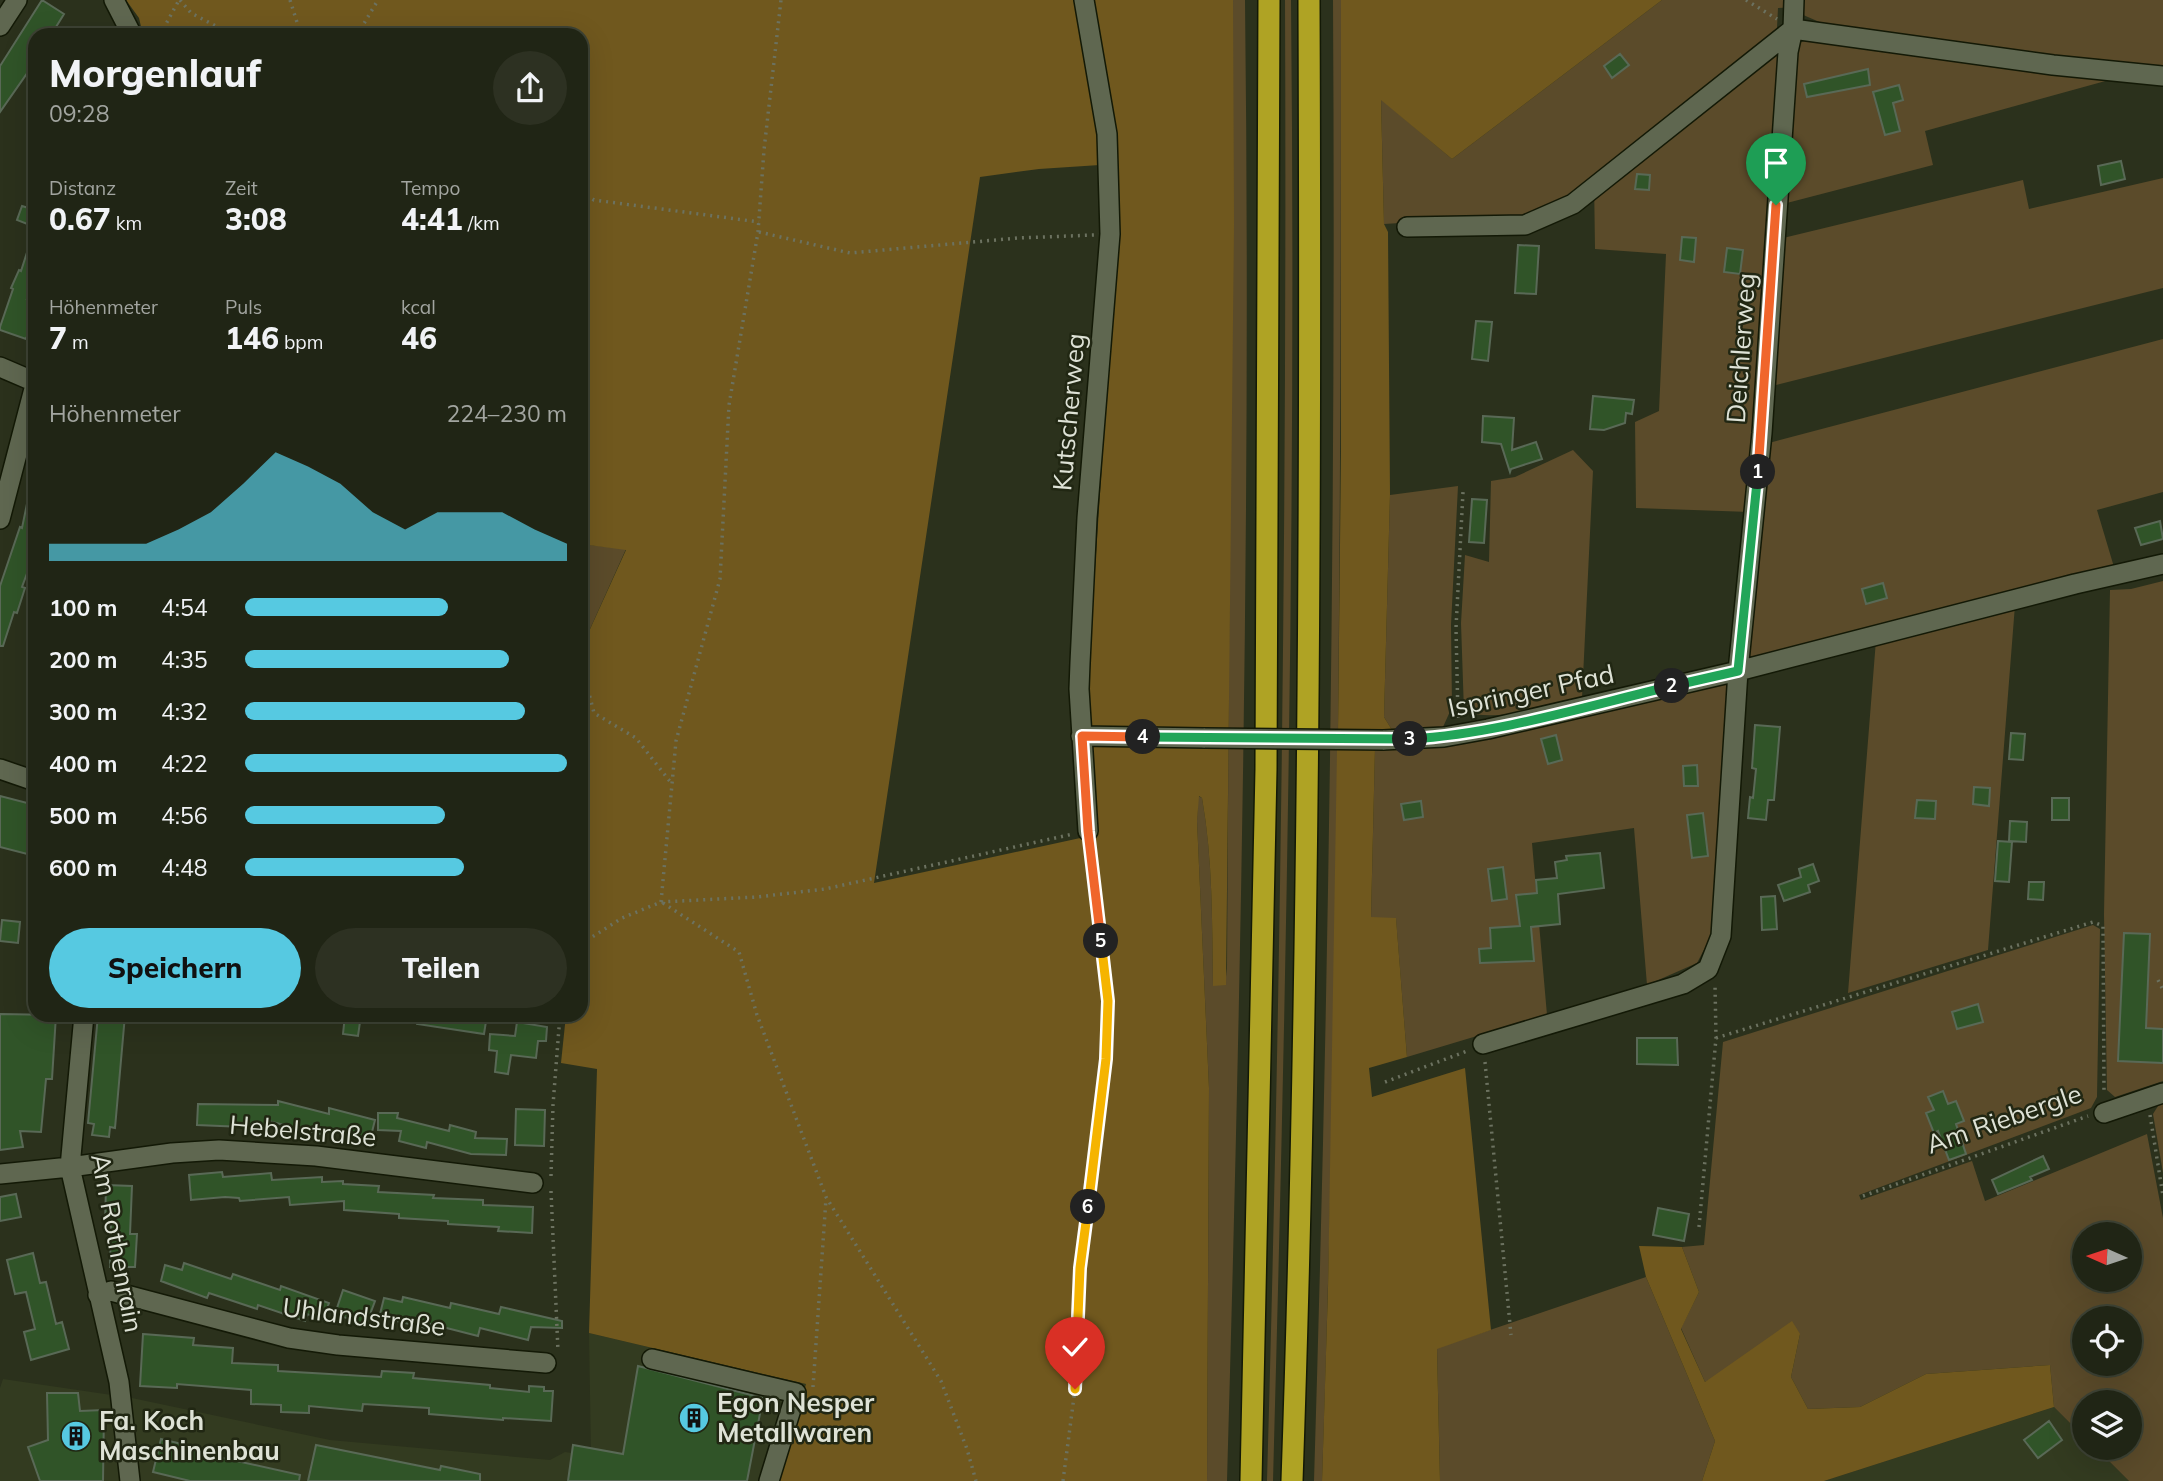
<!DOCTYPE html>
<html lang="de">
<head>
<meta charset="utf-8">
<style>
	:root { --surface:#202515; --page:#2d3122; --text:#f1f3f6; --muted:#a2a5a0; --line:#3d4234; --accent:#56c9e1 }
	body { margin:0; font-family:Mulish,sans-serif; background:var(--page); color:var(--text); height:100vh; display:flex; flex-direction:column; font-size:26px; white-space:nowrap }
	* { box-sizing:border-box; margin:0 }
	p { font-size:23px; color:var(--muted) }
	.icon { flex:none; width:38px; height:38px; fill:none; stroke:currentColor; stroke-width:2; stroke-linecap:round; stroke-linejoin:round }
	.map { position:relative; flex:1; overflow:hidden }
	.details { position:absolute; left:28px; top:28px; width:560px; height:994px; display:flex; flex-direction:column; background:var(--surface); border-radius:21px; box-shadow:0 7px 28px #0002,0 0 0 2px var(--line) }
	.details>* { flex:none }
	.needle { width:46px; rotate:273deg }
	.tools { position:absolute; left:2072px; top:1222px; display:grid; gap:14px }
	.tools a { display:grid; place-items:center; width:70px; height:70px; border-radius:50%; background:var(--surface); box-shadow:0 7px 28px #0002,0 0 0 2px var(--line); font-size:35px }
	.pin { position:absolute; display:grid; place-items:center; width:60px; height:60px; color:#fff; margin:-72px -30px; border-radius:50% 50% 50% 0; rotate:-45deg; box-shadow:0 0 7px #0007 }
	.pin .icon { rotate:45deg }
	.km { position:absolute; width:35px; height:35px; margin:-18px; border-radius:50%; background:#222; color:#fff; font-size:19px; line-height:35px; text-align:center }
	.round { display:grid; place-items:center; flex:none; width:74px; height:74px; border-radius:37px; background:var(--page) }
	.summary { display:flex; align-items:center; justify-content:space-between; height:119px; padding:0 21px }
	h1 { font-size:38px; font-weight:800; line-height:52px }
	.figures { display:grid; grid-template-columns:repeat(3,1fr); gap:10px; height:119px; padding:7px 21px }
	.figures div { display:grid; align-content:center }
	.figures b { font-size:30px; font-weight:800 }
	.figures small { font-size:19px; font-weight:400 }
	.figures p { font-size:19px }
	.chart { height:196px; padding:14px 21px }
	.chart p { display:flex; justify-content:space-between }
	.chart svg { width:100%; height:126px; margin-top:7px; fill:var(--accent); opacity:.7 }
	.primary-button { display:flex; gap:14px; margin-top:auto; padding:14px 21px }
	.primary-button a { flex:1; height:80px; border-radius:42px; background:var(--accent); color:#111; font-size:28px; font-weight:800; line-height:80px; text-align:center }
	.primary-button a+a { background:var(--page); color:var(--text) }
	ul { padding:0 21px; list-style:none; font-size:23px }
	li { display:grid; grid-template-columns:112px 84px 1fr; align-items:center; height:52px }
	li i { height:18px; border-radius:9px; background:var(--accent) }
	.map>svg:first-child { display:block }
	.built { fill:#333b20 }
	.green { fill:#5b4b2a; fill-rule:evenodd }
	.forest { fill:#70581e; fill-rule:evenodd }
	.building { fill:#305428; stroke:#596956; stroke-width:2 }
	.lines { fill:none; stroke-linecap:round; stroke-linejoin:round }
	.minor-casing { stroke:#131906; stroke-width:22 }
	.highway-casing { stroke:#131906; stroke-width:24 }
	.path { stroke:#6c7260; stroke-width:3.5; stroke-dasharray:2 5; stroke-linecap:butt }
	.minor { stroke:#5f6750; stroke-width:19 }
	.highway { stroke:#afa324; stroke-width:21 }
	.minor-bridge-casing { stroke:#131906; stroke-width:22; stroke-linecap:butt }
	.minor-bridge { stroke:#5f6750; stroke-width:19 }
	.split-1-casing { stroke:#fff; stroke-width:14 }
	.split-2-casing { stroke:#fff; stroke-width:14 }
	.split-3-casing { stroke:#fff; stroke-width:14 }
	.split-4-casing { stroke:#fff; stroke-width:14 }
	.split-5-casing { stroke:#fff; stroke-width:14 }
	.split-6-casing { stroke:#fff; stroke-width:14 }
	.split-7-casing { stroke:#fff; stroke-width:14 }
	.split-1 { stroke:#f0652b; stroke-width:9 }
	.split-2 { stroke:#22a559; stroke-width:9 }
	.split-3 { stroke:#22a559; stroke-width:9 }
	.split-4 { stroke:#22a559; stroke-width:9 }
	.split-5 { stroke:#f0652b; stroke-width:9 }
	.split-6 { stroke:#f5b400; stroke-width:9 }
	.split-7 { stroke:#f5b400; stroke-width:9 }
	.labels { text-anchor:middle; stroke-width:5; stroke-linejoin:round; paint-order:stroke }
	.street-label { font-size:26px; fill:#dee2d6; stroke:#212713 }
	.poi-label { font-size:26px; font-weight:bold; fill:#dee2d6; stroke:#212713; text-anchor:start }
</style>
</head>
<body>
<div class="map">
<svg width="2163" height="1481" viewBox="0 0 2163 1481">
	<rect width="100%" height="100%" fill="#2b311c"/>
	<!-- built -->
	<path class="built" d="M589,1333L806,1384L778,1481H0V1388L3,1379L132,1398L330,1440L550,1460L565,1452L591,1456Z
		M2054,1407L2084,1437V1447H2095L2129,1481H1824Z"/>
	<!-- green -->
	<path class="green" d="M1233,0H1245C1251,494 1241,988 1227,1481H1207L1209,1088L1197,821L1198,796L1202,798C1213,859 1212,923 1213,985H1225L1227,968Z
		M1285,0H1291C1296,481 1287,962 1274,1443L1273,1481H1267C1281,987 1287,494 1285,0Z
		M1333,0H1341C1341,494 1339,987 1322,1481H1314C1329,987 1336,494 1333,0Z
		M1662,0H2163V71L1831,27L1801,14L1798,7L1778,8L1776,47L1782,56L1750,512L1636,508L1635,422L1659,411L1666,254L1595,249L1594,179L1564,203L1528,215L1384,224L1381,99L1452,159Z
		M1807,40L2120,77L1925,131L1933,165L1783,204L1794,45Z
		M2163,178V288L1768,387L1779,239L2023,180L2029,209Z
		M2163,339V492L2097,510L2114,567L1746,660L1765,444Z
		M1573,450L1593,471L1582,698C1548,707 1498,722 1464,712L1461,623L1465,555L1489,562L1491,481L1515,477Z
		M1458,486L1451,625L1452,707L1443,727L1392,730L1384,717L1390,495Z
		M581,544L626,549L581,649Z
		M2163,581V1081L2115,1097L2107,1090L2104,914L2110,590L2131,589Z
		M2015,605L1988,950L1848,993L1876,640Z
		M1732,680L1717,925L1697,963L1647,985L1634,828L1532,843L1547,1015L1407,1057L1396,919L1371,918L1375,749Z
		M2093,925L2100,929L2097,1097L2091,1108L1859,1195L1861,1200L1972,1161L1985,1201L2147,1134L2163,1218V1481H2129L2095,1447H2130V1402H2084V1437L2054,1407L2050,1365L1926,1374L1860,1407L1808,1409L1791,1377L1800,1334L1705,1382L1681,1328L1699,1292L1682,1247L1704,1245L1723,1042ZM2084,1234H2130V1279H2084ZM2084,1318H2130V1363H2084Z
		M2163,1098V1173L2153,1114Z
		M1646,1277L1715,1441L1702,1481H1440L1437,1348Z"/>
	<!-- forest -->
	<path class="forest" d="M126,0H1233L1234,225L1226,985L1213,986C1212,923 1213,860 1202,798L1199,796L1197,821L1209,1088L1207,1481H778L806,1384L589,1333L597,1069L561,1063L566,1015H581V649L626,550L581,544V35H143L139,18ZM1115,164L1117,233L1086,708L1094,835L874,883L980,177L1039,169Z
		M1341,0H1662L1452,159L1381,100L1384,224L1388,232L1390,495L1384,717L1392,730L1338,731L1341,451Z
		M1375,749L1371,917L1396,918L1407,1057L1369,1068L1372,1097L1465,1068L1491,1330L1437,1349L1440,1481H1322L1328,1288L1337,750Z
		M1639,1246L1682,1247L1699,1292L1681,1329L1705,1382L1792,1321L1800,1334L1791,1377L1808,1409L1860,1407L1926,1374L2050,1365L2054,1407L1824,1481H1702L1715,1441L1646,1277Z"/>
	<!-- building -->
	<path class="building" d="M42,0L64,14L51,35H35V57L28,67L30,69L0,112V66Z
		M1620,54L1629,65L1612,78L1604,66Z
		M1868,69L1870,85L1807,97L1804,84Z
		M1899,85L1903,100L1893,103L1900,131L1885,135L1873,92Z
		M2121,161L2125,179L2101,185L2098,166Z
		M1637,174L1650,175L1649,190L1635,189Z
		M22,206L35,210V227L17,220Z
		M32,237L35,238V282L27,299L35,301V313L26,339L0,330V327L13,289L11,288L19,270L21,271Z
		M1682,237L1696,238L1694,262L1680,260Z
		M1518,245L1539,246L1536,294L1515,293Z
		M1727,248L1743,250L1740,274L1724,272Z
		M1476,321L1492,322L1488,361L1472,359Z
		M1593,396L1634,400L1632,414L1626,413L1625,423L1604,430L1590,429Z
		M1483,416L1514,418L1512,450L1536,442L1542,459L1511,469L1510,472L1501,444L1482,442Z
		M28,499H35V552L22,587L25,588L17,613L14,612L3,646H0V586L20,527L22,528Z
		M1472,499L1487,500L1484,543L1469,542Z
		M2160,521L2163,539L2141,545L2135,528Z
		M1883,583L1887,598L1866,604L1862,589Z
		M1755,725L1780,727L1774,800H1768L1766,820L1748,818L1750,797L1753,798L1756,769L1752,768Z
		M2011,733L2025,734L2023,760L2009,759Z
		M1556,735L1562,760L1548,764L1541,739Z
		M1697,765L1698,786H1684L1683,766Z
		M1974,787L1990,788L1989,806L1973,804Z
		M0,796L35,805V856L0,847Z
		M2052,798H2069V820H2052Z
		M1917,800L1936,801L1935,819L1915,818Z
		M1421,801L1423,817L1404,820L1401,804Z
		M1703,813L1708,856L1692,858L1687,815Z
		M2010,821L2027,822L2026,842L2009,841Z
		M1998,841L2012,842L2009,882L1995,881Z
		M1600,853L1604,888L1558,894L1560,924L1531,927L1534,961L1480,963L1479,949L1491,948L1490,928L1520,926L1516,895L1537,893L1536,880L1557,878L1555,862L1567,860L1566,856Z
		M1813,864L1819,881L1808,885L1810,892L1784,901L1778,885L1801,877L1799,869Z
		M1503,867L1507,899L1492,901L1488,869Z
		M2029,882H2044L2043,900L2028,899Z
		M1775,896L1777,929L1762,930L1761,897Z
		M2,920L20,922L18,943L0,941Z
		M2124,933L2150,934L2146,1028L2163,1029V1063L2118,1061Z
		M1978,1004L1983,1022L1957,1029L1952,1012Z
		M0,1014L56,1015L52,1079H46L41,1132L20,1131L23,1147L0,1150Z
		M98,1015H125L115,1128L110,1127L109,1137L92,1135L94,1124L88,1123Z
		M345,1015H361L358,1036L343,1034Z
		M417,1015H487L484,1034L417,1024Z
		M517,1022L547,1027L546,1041H538L536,1058L511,1055L508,1074L495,1072L497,1051L489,1050L490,1034L515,1036Z
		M1637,1038H1677L1678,1065L1637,1064Z
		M1943,1091L1948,1104L1956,1101L1964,1121L1956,1124L1966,1154L1949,1160L1938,1131L1934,1133L1926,1113L1934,1110L1928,1097Z
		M278,1101L329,1114V1108L375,1120L370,1140L323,1128L321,1134L268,1121V1128L197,1125L198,1104L278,1105Z
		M516,1109L545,1110L544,1146L515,1145Z
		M378,1113H398L397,1118L449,1131L450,1125L476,1132L475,1138L507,1139L506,1155L471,1154L427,1142L426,1148L399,1141L401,1131L378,1130Z
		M2043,1156L2049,1169L2030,1177L2032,1180L1998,1194L1992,1180Z
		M222,1172L223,1177L271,1173L272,1180L322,1177V1182L343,1181V1184L379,1186L378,1192L434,1195L433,1198L483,1200V1205L533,1207L532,1233L498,1231L499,1227L448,1224V1221L399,1218V1214L344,1210V1201L290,1205L289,1197L240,1201L239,1198L225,1197L191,1200L189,1175Z
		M106,1185L132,1186L130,1234H137L135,1267H110L111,1225H105Z
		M16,1194L21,1217L0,1221V1197Z
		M1658,1208L1689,1214L1684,1241L1653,1235Z
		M33,1253L40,1283L46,1282L56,1324L62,1322L69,1349L31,1360L24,1332L35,1329L26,1292L15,1294L7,1260Z
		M184,1263L231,1279L233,1274L280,1290L281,1286L329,1303L323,1320L307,1314L305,1321L258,1305L257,1309L209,1293L207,1298L161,1281L165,1265L182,1270Z
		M343,1290L375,1301L366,1325L335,1314Z
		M403,1297L450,1308L451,1303L499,1314L501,1307L562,1321V1328L531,1327L528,1340L480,1328L478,1336L431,1324L430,1329L397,1321L398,1319L380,1314L384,1298L402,1302Z
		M143,1334L194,1338L193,1345L233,1348L232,1363L278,1365V1371L381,1377L382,1371L414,1373L413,1378L490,1385V1388L529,1392V1386L544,1387V1391H553L551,1421L503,1418V1420L429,1414V1408L363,1404L362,1411L309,1406V1413L281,1412V1405L251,1404V1390L177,1384V1388L140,1386Z
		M638,1366L763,1398L747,1481H568L573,1445L623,1454Z
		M47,1393H78L80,1411L104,1410L103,1481H40L28,1447L48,1440Z
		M2049,1421L2062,1440L2038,1458L2024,1440Z
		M161,1439L215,1452L214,1456L300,1475L299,1481H190L153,1472Z
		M316,1445L440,1470L441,1466L480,1474V1481H308Z"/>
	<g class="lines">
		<!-- minor casing -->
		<g class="minor-casing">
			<path id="minor" d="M114,0L132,35
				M1084,0L1107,134L1110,234L1087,518L1080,663L1079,689L1088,831
				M0,26L17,0
				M1407,227L1525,225L1573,204L1793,29L2053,65L2163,76
				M0,367L35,382
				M0,519L35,385
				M1081,736L1205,738
				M1383,740L1444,737L1488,729L1738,671L2075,584L2163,564
				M0,769L35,781
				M84,1015L70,1167L119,1382L130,1481
				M1483,1044L1683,984L1708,969L1721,936L1738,671L1762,433L1788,52L1793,29L1794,0
				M2104,1113L2163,1093
				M0,1174L70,1167L172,1153L219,1150L316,1156L533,1183
				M98,1295L111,1291L289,1338L338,1345L546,1363
				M652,1359L796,1393L769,1481"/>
		</g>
		<!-- highway casing -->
		<g class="highway-casing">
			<path id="highway" d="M1251,1481L1266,769L1269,0
				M1292,1481C1309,988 1311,494 1309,0"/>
		</g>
		<!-- path -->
		<path class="path" d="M180,0L191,13L233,35
			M290,0L301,35
			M1746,0L1777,19
			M160,35L179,0
			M357,35L378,0
			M581,191L594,200L759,222
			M759,232L850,253L1018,238L1094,235
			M581,662L594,713L636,738L672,784
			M1458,718L1456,628L1463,492
			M661,902L676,741L720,579L729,405L758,232L764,150L781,0
			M663,903L739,952L757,1015L826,1197L941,1381L967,1449L976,1481
			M581,944L622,918L661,902L757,897L825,889L1073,834
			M2158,980L2163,990
			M1716,1038L2093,922L2103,926L2104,1093
			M1485,1062L1511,1335
			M1385,1082L1467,1051
			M2150,1115L2163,1196
			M551,1176L553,1105L560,1015
			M551,1191L558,1351
			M1863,1196L2088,1116
			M1699,1227L1716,1038L1715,985
			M813,1387L826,1199
			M1063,1481L1075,1389L1080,1268L1106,1059L1108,1001L1090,848"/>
		<!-- minor -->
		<use href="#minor" class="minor"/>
		<!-- highway -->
		<use href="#highway" class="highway"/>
		<!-- minor-bridge casing -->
		<g class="minor-bridge-casing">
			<path id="minor-bridge" d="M1205,738L1383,740"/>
		</g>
		<!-- minor-bridge -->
		<use href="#minor-bridge" class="minor-bridge"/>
	</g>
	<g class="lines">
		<!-- split-1 casing -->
		<g class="split-1-casing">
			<path id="split-1" d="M1758,472L1776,205"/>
		</g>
		<!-- split-2 casing -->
		<g class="split-2-casing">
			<path id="split-2" d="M1672,686L1738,671L1758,472"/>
		</g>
		<!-- split-3 casing -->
		<g class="split-3-casing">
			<path id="split-3" d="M1410,739C1497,734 1587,706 1672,686"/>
		</g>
		<!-- split-4 casing -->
		<g class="split-4-casing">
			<path id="split-4" d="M1143,737L1410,739"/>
		</g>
		<!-- split-5 casing -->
		<g class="split-5-casing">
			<path id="split-5" d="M1101,941L1088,831L1082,736L1143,737"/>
		</g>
		<!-- split-6 casing -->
		<g class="split-6-casing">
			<path id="split-6" d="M1088,1207L1106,1059L1108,1001L1101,941"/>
		</g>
		<!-- split-7 casing -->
		<g class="split-7-casing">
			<path id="split-7" d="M1075,1389L1080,1268L1088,1207"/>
		</g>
		<!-- split-1 -->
		<use href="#split-1" class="split-1"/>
		<!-- split-2 -->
		<use href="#split-2" class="split-2"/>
		<!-- split-3 -->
		<use href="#split-3" class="split-3"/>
		<!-- split-4 -->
		<use href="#split-4" class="split-4"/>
		<!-- split-5 -->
		<use href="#split-5" class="split-5"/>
		<!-- split-6 -->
		<use href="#split-6" class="split-6"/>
		<!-- split-7 -->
		<use href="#split-7" class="split-7"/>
	</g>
	<!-- icons -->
	<defs>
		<g id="building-disc" transform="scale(1.575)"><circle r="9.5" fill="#56c9e1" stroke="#212713"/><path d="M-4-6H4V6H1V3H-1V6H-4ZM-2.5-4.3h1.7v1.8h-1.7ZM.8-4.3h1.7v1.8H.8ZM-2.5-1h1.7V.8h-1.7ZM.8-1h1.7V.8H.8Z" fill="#111"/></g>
	</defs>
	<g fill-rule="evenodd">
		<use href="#building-disc" x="694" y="1418"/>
		<use href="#building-disc" x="76" y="1436"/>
	</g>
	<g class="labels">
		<!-- street labels -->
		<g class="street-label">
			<text transform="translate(1741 348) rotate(-86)" y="9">Deichlerweg</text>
			<text transform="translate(1069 412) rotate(-85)" y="9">Kutscherweg</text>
			<text transform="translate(1531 691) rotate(-12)" y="9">Ispringer Pfad</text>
			<text transform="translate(2004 1119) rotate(-19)" y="9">Am Riebergle</text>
			<text transform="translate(303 1131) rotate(5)" y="9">Hebelstraße</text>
			<text transform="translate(117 1243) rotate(79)" y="9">Am Rothenrain</text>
			<text transform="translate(364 1317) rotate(7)" y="9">Uhlandstraße</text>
		</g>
		<!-- poi labels -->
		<g class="poi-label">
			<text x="717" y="1412">Egon Nesper<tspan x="717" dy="30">Metallwaren</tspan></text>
			<text x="99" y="1430">Fa. Koch<tspan x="99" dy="30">Maschinenbau</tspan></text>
		</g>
	</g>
</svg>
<div class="tools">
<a><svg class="needle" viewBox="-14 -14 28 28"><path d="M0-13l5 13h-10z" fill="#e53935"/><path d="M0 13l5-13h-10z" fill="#a2a5a0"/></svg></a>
<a><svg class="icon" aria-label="locate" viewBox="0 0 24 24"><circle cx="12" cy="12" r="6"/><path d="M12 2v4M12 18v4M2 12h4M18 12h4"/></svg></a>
<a><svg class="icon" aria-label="layers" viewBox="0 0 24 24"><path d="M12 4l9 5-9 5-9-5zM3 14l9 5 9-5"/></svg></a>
</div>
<div class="pin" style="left:1776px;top:205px;background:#1e9e55"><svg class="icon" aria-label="arrive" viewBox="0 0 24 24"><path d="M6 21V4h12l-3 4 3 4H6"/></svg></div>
<div class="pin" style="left:1075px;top:1389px;background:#d93025"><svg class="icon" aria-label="check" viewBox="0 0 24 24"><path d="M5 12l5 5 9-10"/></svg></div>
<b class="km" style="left:1758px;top:472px">1</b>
<b class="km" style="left:1672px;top:686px">2</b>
<b class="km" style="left:1410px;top:739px">3</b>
<b class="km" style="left:1143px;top:737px">4</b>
<b class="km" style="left:1101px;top:941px">5</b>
<b class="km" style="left:1088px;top:1207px">6</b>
<section class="details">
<div class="summary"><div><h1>Morgenlauf</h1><p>09:28</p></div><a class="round"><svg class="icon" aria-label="share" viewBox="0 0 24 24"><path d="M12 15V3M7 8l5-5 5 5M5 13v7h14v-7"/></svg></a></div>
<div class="figures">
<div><p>Distanz</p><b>0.67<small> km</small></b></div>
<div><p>Zeit</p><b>3:08</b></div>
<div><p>Tempo</p><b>4:41<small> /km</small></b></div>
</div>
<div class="figures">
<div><p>Höhenmeter</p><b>7<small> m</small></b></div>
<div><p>Puls</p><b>146<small> bpm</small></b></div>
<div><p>kcal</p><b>46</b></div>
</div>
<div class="chart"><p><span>Höhenmeter</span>224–230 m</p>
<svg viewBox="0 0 160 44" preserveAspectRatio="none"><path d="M0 44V38L10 38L20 38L30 38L40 33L50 27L60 17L70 6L80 11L90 17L100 27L110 33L120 27L130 27L140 27L150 33L160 38V44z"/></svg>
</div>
<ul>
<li><b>100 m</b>4:54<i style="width:63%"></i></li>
<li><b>200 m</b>4:35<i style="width:82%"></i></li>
<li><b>300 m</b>4:32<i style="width:87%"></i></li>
<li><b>400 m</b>4:22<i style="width:100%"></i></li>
<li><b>500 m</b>4:56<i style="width:62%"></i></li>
<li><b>600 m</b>4:48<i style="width:68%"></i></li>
</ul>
<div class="primary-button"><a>Speichern</a><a>Teilen</a></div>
</section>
</div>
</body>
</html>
